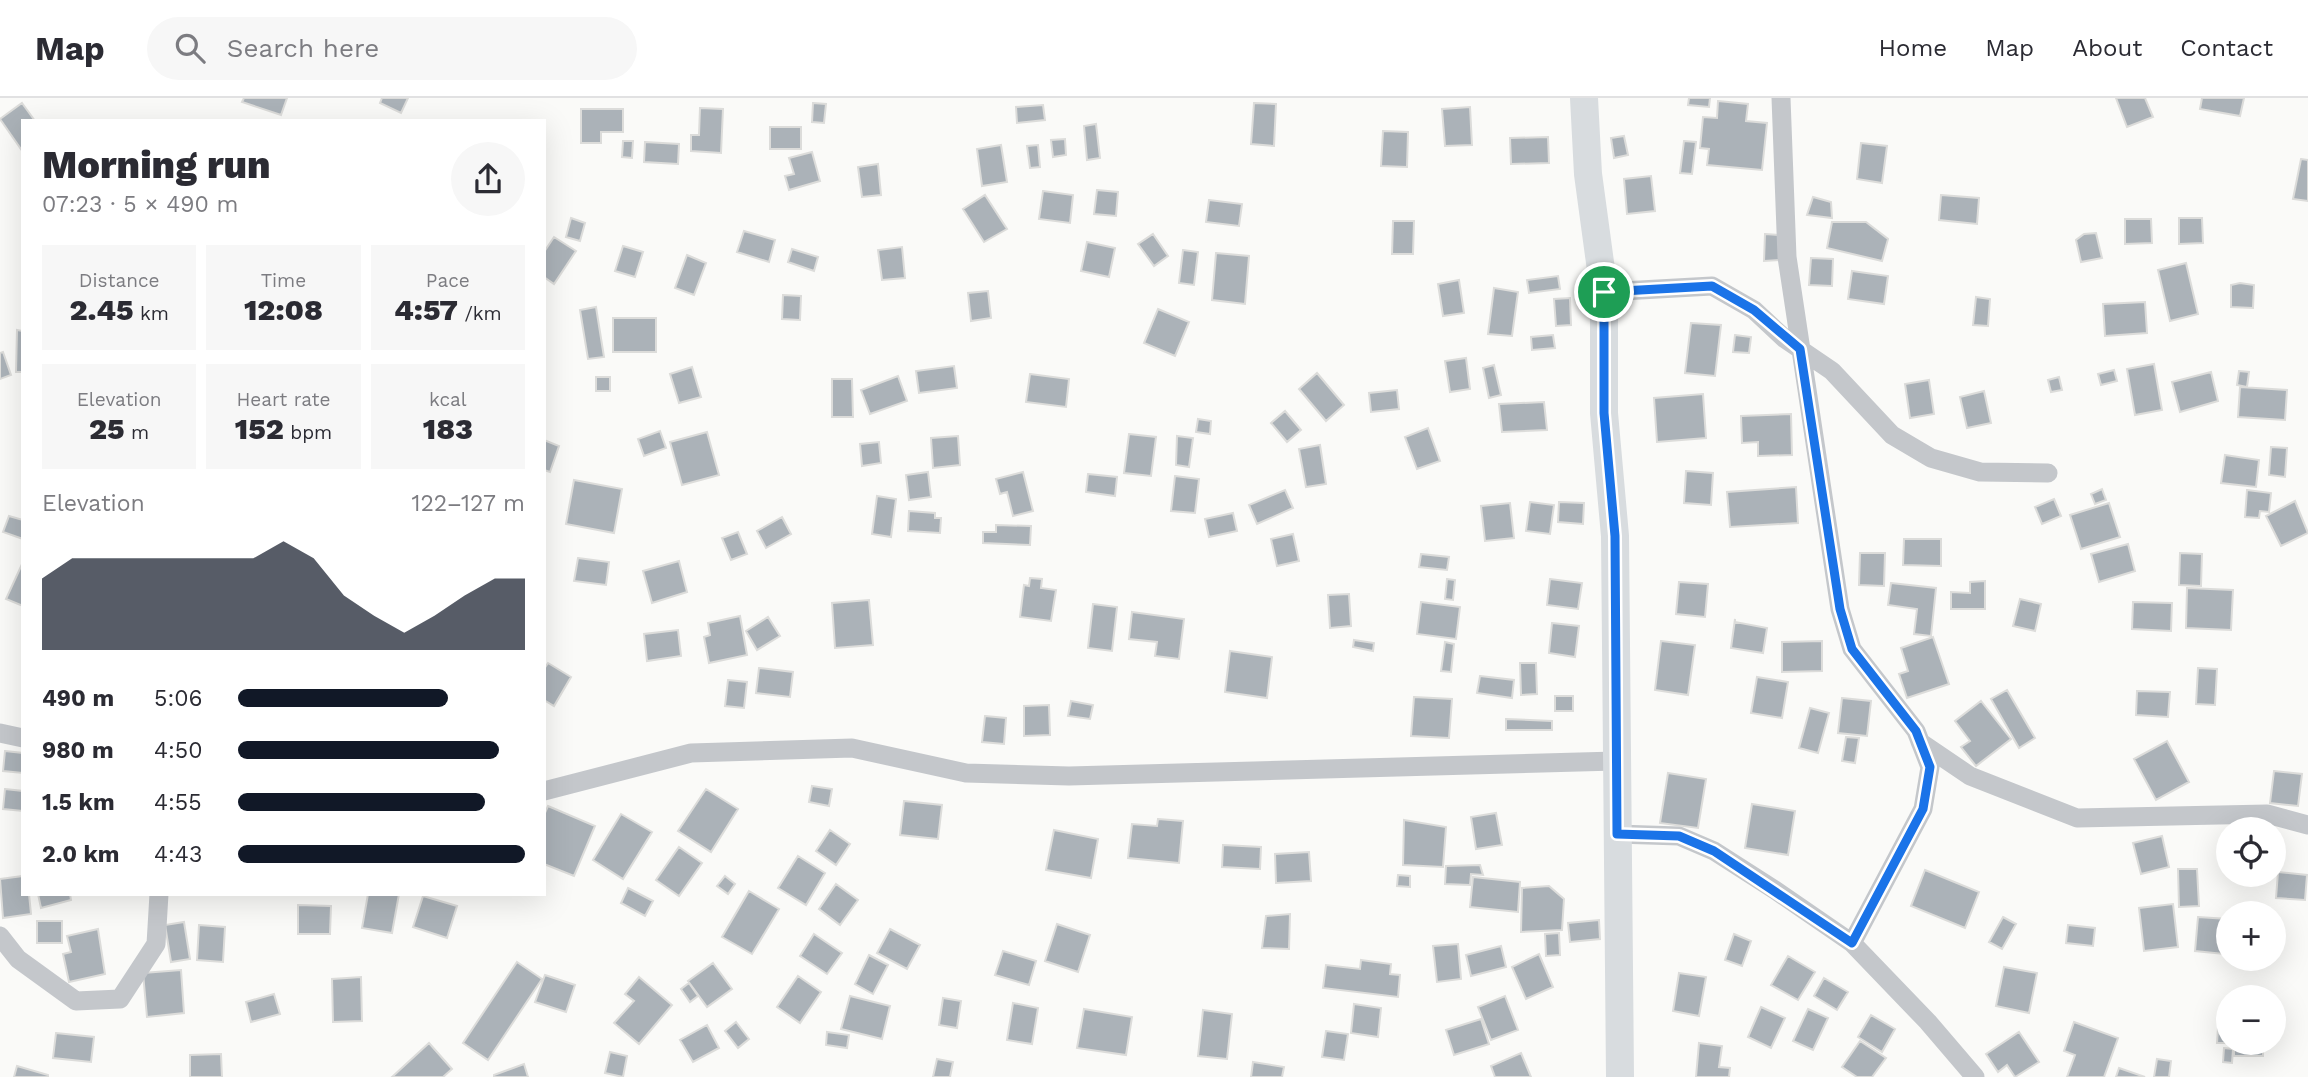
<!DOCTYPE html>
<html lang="en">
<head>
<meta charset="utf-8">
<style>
	:root { --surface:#fff; --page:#f7f7f7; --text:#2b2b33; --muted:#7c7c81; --line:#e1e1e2; --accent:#111827 }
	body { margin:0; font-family:"Work Sans",sans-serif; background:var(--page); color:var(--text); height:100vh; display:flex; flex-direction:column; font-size:26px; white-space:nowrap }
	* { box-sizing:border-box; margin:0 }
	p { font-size:23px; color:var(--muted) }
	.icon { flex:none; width:38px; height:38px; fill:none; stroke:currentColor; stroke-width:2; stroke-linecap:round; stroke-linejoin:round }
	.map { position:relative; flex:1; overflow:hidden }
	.panel { position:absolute; left:21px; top:21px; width:525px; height:777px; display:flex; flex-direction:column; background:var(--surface); border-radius:0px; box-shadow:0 7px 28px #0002 }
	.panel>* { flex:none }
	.controls { position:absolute; left:2216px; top:719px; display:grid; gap:14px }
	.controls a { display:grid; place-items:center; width:70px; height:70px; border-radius:50%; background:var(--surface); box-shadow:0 7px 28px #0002; font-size:35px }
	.pin { position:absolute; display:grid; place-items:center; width:60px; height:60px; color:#fff; margin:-30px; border:4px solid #fff; border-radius:50%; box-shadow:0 2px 7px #0007 }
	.round { display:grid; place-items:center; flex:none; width:74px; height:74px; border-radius:37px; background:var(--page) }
	.head { display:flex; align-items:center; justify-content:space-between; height:119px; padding:0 21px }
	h1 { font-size:38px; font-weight:800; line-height:52px }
	.stats { display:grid; grid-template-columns:repeat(3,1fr); gap:10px; height:119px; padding:7px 21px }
	.stats div { display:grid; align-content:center; border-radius:0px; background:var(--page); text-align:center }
	.stats b { font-size:30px; font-weight:800 }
	.stats small { font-size:19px; font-weight:400 }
	.stats p { font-size:19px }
	.chart { height:196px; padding:14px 21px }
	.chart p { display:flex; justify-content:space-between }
	.chart svg { width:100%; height:126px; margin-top:7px; fill:var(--accent); opacity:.7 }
	ul { padding:0 21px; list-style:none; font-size:23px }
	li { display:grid; grid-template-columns:112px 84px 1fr; align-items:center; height:52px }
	li i { height:18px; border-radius:9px; background:var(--accent) }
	header { display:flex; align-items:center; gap:42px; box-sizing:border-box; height:98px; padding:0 35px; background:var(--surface); border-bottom:2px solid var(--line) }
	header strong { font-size:33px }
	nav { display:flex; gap:38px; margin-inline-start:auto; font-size:24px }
	.search { width:490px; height:63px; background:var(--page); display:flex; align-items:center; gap:18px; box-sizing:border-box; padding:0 24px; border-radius:38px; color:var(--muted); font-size:26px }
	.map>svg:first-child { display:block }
	.building { fill:#abb2b8; stroke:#dcdcda; stroke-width:2 }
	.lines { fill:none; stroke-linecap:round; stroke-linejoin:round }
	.street { stroke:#c4c7cb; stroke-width:19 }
	.secondary { stroke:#d8dcdf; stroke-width:28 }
	.route-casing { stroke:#fff; stroke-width:14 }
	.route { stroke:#1a73e8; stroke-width:9 }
</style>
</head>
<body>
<header>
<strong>Map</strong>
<div class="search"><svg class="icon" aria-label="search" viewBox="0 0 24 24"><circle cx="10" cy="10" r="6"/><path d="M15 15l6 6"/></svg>Search here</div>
<nav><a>Home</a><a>Map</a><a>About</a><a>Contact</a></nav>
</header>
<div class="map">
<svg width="2308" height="979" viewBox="0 0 2308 979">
	<rect width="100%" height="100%" fill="#fafaf8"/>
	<!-- building -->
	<path class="building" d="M244,0H287L281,17L242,4Z
		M382,0H408L401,15L380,5Z
		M1689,0H1710L1709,9L1688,7Z
		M2116,0H2145L2153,19L2127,29Z
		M2202,0H2244L2240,18L2200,11Z
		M1718,3L1748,6L1746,23L1767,25L1762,72L1707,67L1709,51L1700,50L1703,19L1717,20Z
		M22,5L35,23H23V54L0,21Z
		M813,5L826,6L824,25L812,24Z
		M1254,5L1276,6L1274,48L1251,46Z
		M1043,7L1045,22L1017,25L1016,9Z
		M1470,9L1472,47L1445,48L1442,11Z
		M700,10L723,11L721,55L691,53V37H699Z
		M581,11H623V34H601V45H581Z
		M1096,26L1100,60L1087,62L1084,28Z
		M770,29H801V51H770Z
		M1383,33L1408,34L1407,69L1381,68Z
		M1624,38L1628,57L1614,60L1611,40Z
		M1548,39L1549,65L1511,66L1510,40Z
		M1065,41L1066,57L1053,59L1051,42Z
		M623,43H633L632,60L622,59Z
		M1684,43L1696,44L1692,76L1680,75Z
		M645,44L679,46L678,66L644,64Z
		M1861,45L1887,48L1882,85L1857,81Z
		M1001,47L1007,84L982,88L977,51Z
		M1038,47L1040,69L1030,70L1027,48Z
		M812,54L820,83L789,92L785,78L794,76L789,60Z
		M2301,61L2308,62V103L2293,101Z
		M878,66L881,97L862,99L858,69Z
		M1651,78L1655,113L1627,116L1624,81Z
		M1097,92L1118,94L1116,118L1094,116Z
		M1043,93L1073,97L1070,125L1039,121Z
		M985,97L1007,131L984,144L963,111Z
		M1941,97L1979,100L1977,126L1939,122Z
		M1813,99L1831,104L1832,120L1807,117Z
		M1209,102L1242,106L1239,128L1206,124Z
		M571,120L585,125L580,143L566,139Z
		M2179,120H2202L2203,145L2179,146Z
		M2125,121H2151L2152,145L2125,146Z
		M1393,123H1414L1413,156H1392Z
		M1832,124H1866L1888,141L1882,163L1827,150Z
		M744,133L775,142L769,164L737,154Z
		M2096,135L2102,160L2081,164L2076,142L2084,136Z
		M1153,136L1168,158L1154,168L1138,146Z
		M1765,136L1779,137L1782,162L1764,163Z
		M554,139L576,153L554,186L544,179V154Z
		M1087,144L1115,150L1109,179L1081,173Z
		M623,148L643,154L635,179L615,173Z
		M902,149L905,180L882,182L878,152Z
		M792,151L818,159L814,173L788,164Z
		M1183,152L1198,154L1194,187L1179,185Z
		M1216,155L1249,158L1245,206L1212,202Z
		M687,157L706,165L694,197L675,190Z
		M1811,160L1833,161L1832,188L1809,187Z
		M2186,165L2198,216L2170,223L2158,172Z
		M1852,173L1888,178L1884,206L1848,201Z
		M1558,178L1560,191L1529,195L1527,182Z
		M1459,182L1464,215L1443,218L1438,186Z
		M2240,185L2254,187L2253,210L2231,209V187Z
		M1494,190L1518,194L1512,238L1488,236Z
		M988,193L991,220L971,223L968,195Z
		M783,197L801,198L800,222L782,221Z
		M1976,199L1990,201L1988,228L1973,227Z
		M1570,200L1571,227L1556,228L1554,201Z
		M2145,204L2147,235L2105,238L2103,206Z
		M596,209L604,259L588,261L580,212Z
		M1158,211L1189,224L1175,258L1144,245Z
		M613,220H656V254H613Z
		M1691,225L1721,227L1715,278L1685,275Z
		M17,232L23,233V274H16Z
		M1553,237L1555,250L1532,252L1531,239Z
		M1735,237L1751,239L1749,255L1733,254Z
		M3,254L11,277L0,281V255Z
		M1466,260L1470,291L1450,294L1445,263Z
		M2154,266L2162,312L2135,317L2127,271Z
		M1494,267L1501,297L1489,300L1483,270Z
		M954,268L957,290L919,295L916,273Z
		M692,269L701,299L679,305L670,276Z
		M2114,272L2117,283L2101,287L2098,276Z
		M2239,273L2249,274L2247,289L2237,287Z
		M2211,274L2218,303L2180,314L2172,284Z
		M1317,275L1344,307L1326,323L1299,291Z
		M1030,276L1069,281L1066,309L1026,304Z
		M898,278L907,303L870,316L861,292Z
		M596,279H610V293H596Z
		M2059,279L2062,292L2051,294L2048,282Z
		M832,281H852L853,319H832Z
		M1929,282L1934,316L1910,320L1905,286Z
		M2240,289L2287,292L2285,322L2238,319Z
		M1397,292L1399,311L1371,314L1369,295Z
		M1984,293L1991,325L1967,330L1960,299Z
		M1703,296L1706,340L1657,344L1654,300Z
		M1544,304L1547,332L1502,334L1499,306Z
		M1285,313L1301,332L1287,344L1271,325Z
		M1791,316L1792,357L1758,358V344L1742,345L1741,318Z
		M1198,321L1211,323L1210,336L1196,334Z
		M1428,330L1440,363L1417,371L1405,339Z
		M660,333L666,350L644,358L638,341Z
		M707,334L719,377L682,387L670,344Z
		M1129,336L1156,339L1151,378L1124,375Z
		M958,338L960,367L933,370L931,340Z
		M1177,338L1193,340L1189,369L1176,367Z
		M544,342L559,348L550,374L544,372Z
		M879,344L881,365L862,368L860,346Z
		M1320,347L1326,386L1306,389L1299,351Z
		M2271,349L2287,350L2285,379L2269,377Z
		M2225,357L2259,362L2256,389L2221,385Z
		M1686,373L1713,375L1711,407L1684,405Z
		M928,374L931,399L909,402L906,377Z
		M1023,374L1033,413L1013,418L1007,394L1000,396L996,381Z
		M1088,376L1117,379L1115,398L1086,394Z
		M1175,378L1199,381L1195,415L1171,413Z
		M574,382L622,391L614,435L566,426Z
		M1796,389L1798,425L1730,429L1727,394Z
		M2102,391L2106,402L2095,406L2091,396Z
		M1285,392L1293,410L1257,426L1249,407Z
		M2247,392L2271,395L2269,414L2260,413L2259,420L2245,419Z
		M877,398L896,401L891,439L872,436Z
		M2054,401L2061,418L2042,426L2035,409Z
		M2295,403L2308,435L2281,448L2266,418Z
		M1530,404L1554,407L1550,436L1526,433Z
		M1559,404L1584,405L1583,426L1558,424Z
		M1510,405L1514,440L1485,443L1481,408Z
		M2109,405L2120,439L2081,451L2070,417Z
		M909,413L935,415V420H941L940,435L908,433Z
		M1233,415L1237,433L1209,439L1205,421Z
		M9,418L23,422V441L3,434Z
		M782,419L791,436L766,450L757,433Z
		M996,427L1031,428L1030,447L983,445V434H996Z
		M738,434L747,456L731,462L722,440Z
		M1293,436L1299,463L1277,468L1271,441Z
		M1904,441H1941V468L1903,467Z
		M2128,446L2135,473L2099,484L2091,456Z
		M1860,455H1885L1884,488L1859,487Z
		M2180,455L2202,456L2201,488L2179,487Z
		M1421,456L1449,459L1447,472L1419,469Z
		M578,460L609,464L606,487L574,483Z
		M679,463L687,494L652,505L643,473Z
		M23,464V508L6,501Z
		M1030,480L1042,481L1041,490L1056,492L1051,523L1020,519L1024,487L1029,488Z
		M1447,481L1455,482L1453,502L1445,501Z
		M1550,481L1582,485L1578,511L1547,507Z
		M1985,483V511H1951V494L1970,495V484Z
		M1679,484L1708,486L1705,519L1676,516Z
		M1891,485L1936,490L1931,538L1914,536L1917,511L1888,507Z
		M2187,490L2233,492L2231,532L2186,530Z
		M1349,496L1351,528L1330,530L1328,497Z
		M2020,501L2041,506L2035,533L2013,528Z
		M869,502L873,547L835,550L832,505Z
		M1421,504L1460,509L1456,541L1417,536Z
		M2133,504L2172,505L2171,533L2132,531Z
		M1093,506L1117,509L1112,553L1088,550Z
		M1132,514L1184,521L1179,561L1155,558L1157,544L1129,541Z
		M740,518L747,557L709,565L704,539L710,537L708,525Z
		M768,519L780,538L757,552L746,533Z
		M1735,521V524L1767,530L1763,555L1731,550Z
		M1552,525L1579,528L1575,559L1549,555Z
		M678,532L681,558L647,563L644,536Z
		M1933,539L1949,586L1907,600L1899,576L1908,573L1901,550Z
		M1354,542L1374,545L1373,553L1353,549Z
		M1661,543L1695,547L1688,597L1655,592Z
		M1822,543V573L1782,574V544Z
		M1445,544L1454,546L1451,574L1441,573Z
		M1230,553L1272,559L1267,600L1225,594Z
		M548,565L571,579L554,608L544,602V571Z
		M1520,565H1536L1537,596L1521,597Z
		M759,570L793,574L790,599L756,595Z
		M2198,570L2217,571L2215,607L2196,606Z
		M1480,578L1514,582L1512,600L1477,595Z
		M1757,579L1788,584L1782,620L1751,615Z
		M728,582L747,584L744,610L725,608Z
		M2007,592L2035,640L2019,650L1991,601Z
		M2137,593L2170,594L2168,619L2136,617Z
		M1555,598H1573V613H1555Z
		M1414,599L1452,601L1449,640L1411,638Z
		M1842,600L1871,603L1867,638L1838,635Z
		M1071,603L1093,607L1090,621L1068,618Z
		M1981,603L2011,641L1976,668L1961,649L1970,643L1955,623Z
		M1049,607L1050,637L1024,638V608Z
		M1810,610L1829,615L1818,655L1799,650Z
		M985,618L1006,620L1004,646L982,644Z
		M1506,621L1552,623V632H1506Z
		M1846,639L1859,640L1855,665L1842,663Z
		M2167,643L2189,684L2156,702L2134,661Z
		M5,653L23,655V675L3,673Z
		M2274,673L2302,676L2298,708L2270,705Z
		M1668,675L1706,681L1698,730L1660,725Z
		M812,688L832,691L829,708L809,704Z
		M5,691L23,693V713L3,711Z
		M706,691L738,711L711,754L678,733Z
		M904,703L942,707L938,741L900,737Z
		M1752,706L1795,713L1788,757L1745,750Z
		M548,708L595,728L574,778L544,766V717Z
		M1496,715L1502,747L1476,751L1471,719Z
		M621,716L652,734L623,781L593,762Z
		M1158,721L1183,723L1179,765L1128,760L1132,726L1157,728Z
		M1404,722L1446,729L1443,769L1403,767Z
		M830,732L850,746L836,767L816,753Z
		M1054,732L1098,741L1091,780L1046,772Z
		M2162,738L2169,769L2141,776L2133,745Z
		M1223,747L1261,749L1260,771L1222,769Z
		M679,749L702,765L679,798L656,782Z
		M1309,754L1311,783L1276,785L1275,756Z
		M798,758L825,775L806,807L778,790Z
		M1480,767L1483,777L1471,776L1470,787L1445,786L1446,768Z
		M2178,771H2197L2199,808L2179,809Z
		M1925,772L1979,794L1965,830L1911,808Z
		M2278,774L2307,777L2305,802L2276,800Z
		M1398,777L1410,778V789L1397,788Z
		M23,778V796H29L31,816L3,820L0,781Z
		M725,778L735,786L728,796L717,788Z
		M1473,779L1520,784L1518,814L1470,809Z
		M836,786L858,802L840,827L819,811Z
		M1549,788L1564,801L1562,832L1521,834L1522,790Z
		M628,790L653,803L645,818L621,805Z
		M749,793L779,811L752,856L722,839Z
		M38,796H70L71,802L41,810Z
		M368,796H399L392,835L362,830Z
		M423,798L457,808L447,840L413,829Z
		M2173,806L2178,849L2144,853L2139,810Z
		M298,807L331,808L330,836H298Z
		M1290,816L1289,851L1262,850L1266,818Z
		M2003,819L2016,826L2002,851L1989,844Z
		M2198,819L2228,821L2224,856L2195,853Z
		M1599,822L1600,841L1570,844L1568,825Z
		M37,823H62V845H37Z
		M184,824L190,861L171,864L165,827Z
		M1057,826L1090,837L1078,874L1045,863Z
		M199,827L225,829L223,864L197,862Z
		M2068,827L2095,830L2093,848L2066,845Z
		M98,831L105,876L69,884L63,856L71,854L67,838Z
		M890,831L920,847L907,871L877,855Z
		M1559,835L1560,857L1546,858L1545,836Z
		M814,836L842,855L827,876L800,858Z
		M1734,836L1751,843L1742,868L1725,862Z
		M1458,846L1461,881L1437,884L1433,848Z
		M1501,848L1506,869L1471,878L1466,857Z
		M1003,853L1036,863L1029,887L995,877Z
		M1539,856L1553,889L1526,901L1512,869Z
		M869,857L888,867L873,896L855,886Z
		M1788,858L1815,874L1798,902L1771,887Z
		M1361,862L1391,866L1390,876L1400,877L1398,899L1323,890L1326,867L1360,871Z
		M517,864L542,881L488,962L463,945Z
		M713,865L732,891L707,909L688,883Z
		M2004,869L2037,875L2029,915L1996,908Z
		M181,872L184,915L147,919L143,875Z
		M1679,875L1706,879L1699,918L1673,913Z
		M545,877L575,887L566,914L535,904Z
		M798,878L821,894L800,925L777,909Z
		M361,879L362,923L333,924L332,881Z
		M639,879L672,907L639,946L614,925L634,903L625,896Z
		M1824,880L1848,894L1837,912L1814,898Z
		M689,885L698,898L690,904L681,891Z
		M274,896L280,916L251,924L246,904Z
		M850,898L890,908L882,941L841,931Z
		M1505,898L1518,932L1491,942L1478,909Z
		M943,900L961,903L957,930L939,927Z
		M1013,905L1038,910L1032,946L1007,942Z
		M1354,906L1381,910L1378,939L1351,935Z
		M1761,909L1785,920L1771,950L1748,939Z
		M1084,911L1132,919L1126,957L1077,950Z
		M1808,911L1828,920L1813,952L1793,943Z
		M1203,912L1232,916L1227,961L1198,958Z
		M1871,917L1895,931L1882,954L1858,939Z
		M1481,921L1489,946L1454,957L1446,932Z
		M736,924L749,941L738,950L725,933Z
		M2074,924L2118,940L2104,979H2067L2075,957L2064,953Z
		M707,927L719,950L693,964L680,942Z
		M2218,930H2228V945H2217Z
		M1326,933L1348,936L1344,962L1322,959Z
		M827,934L849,937L847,950L826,947Z
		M2019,934L2039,964L2015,979L2007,967L1998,974L1986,956Z
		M56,935L94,939L91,964L53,960Z
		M1860,943L1886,960L1872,979H1857L1842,969Z
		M429,945L452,971L443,979H392Z
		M1699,945L1722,948L1719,969L1730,970L1729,979H1696Z
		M2234,945H2263V958H2234Z
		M2224,950L2233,951L2232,965L2223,964Z
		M610,954L627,958L623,979L605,975Z
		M1521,955L1531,979H1495L1491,968Z
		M221,956L222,979H190V957Z
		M937,961L953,964L950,979H933Z
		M2157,961L2171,963L2169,979H2154Z
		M1253,964L1284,969L1282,979H1251Z
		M524,966L528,979H494V977Z
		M17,968L48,977V979H14Z
		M2119,970L2145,979H2116Z"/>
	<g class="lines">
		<!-- street -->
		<path class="street" d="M1781,0L1787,159L1840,511L1852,551L1916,633L1930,669L1923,711L1852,845
			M1604,194L1712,188L1754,212L1785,241L1832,273L1892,337L1931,360L1980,374L2048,375
			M0,635L23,640
			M1920,644L1970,678L2077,720L2267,716L2308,727
			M544,693L691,655L852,650L966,675L1069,678L1616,663
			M1617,736L1679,738L1714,753L1775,792L1852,845L1928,924L1975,979
			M0,838L18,861L76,903L120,901L156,846L159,796"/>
		<!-- secondary -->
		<path class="secondary" d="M1584,0L1588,76L1604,194V315L1615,438L1620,979"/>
	</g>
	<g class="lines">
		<!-- route casing -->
		<g class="route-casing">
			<path id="route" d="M1712,188L1754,212L1800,251L1840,511L1852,551L1916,633L1930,669L1923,711L1852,845L1714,753L1679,738L1617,736L1615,438L1604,315V194Z"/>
		</g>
		<!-- route -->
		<use href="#route" class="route"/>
	</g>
</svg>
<div class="controls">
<a><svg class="icon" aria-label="locate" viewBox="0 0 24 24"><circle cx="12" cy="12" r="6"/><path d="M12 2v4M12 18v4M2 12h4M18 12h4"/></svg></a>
<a>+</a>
<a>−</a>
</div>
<div class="pin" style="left:1604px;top:194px;background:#1e9e55"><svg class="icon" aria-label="arrive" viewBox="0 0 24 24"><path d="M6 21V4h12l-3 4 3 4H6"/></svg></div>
<section class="panel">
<div class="head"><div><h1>Morning run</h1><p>07:23 · 5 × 490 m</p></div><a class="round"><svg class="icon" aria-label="share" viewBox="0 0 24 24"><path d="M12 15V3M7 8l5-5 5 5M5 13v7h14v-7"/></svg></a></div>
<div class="stats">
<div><p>Distance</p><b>2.45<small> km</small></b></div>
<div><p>Time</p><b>12:08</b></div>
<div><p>Pace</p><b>4:57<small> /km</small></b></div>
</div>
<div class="stats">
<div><p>Elevation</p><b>25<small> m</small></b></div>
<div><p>Heart rate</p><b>152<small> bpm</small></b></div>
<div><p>kcal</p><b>183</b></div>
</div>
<div class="chart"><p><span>Elevation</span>122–127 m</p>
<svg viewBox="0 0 160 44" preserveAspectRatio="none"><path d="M0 44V19L10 12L20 12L30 12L40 12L50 12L60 12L70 12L80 6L90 12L100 25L110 32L120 38L130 32L140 25L150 19L160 19V44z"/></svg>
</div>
<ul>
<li><b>490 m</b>5:06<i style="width:73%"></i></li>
<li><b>980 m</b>4:50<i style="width:91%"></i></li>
<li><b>1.5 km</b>4:55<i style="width:86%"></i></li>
<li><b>2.0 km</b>4:43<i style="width:100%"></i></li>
</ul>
</section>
</div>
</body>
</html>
